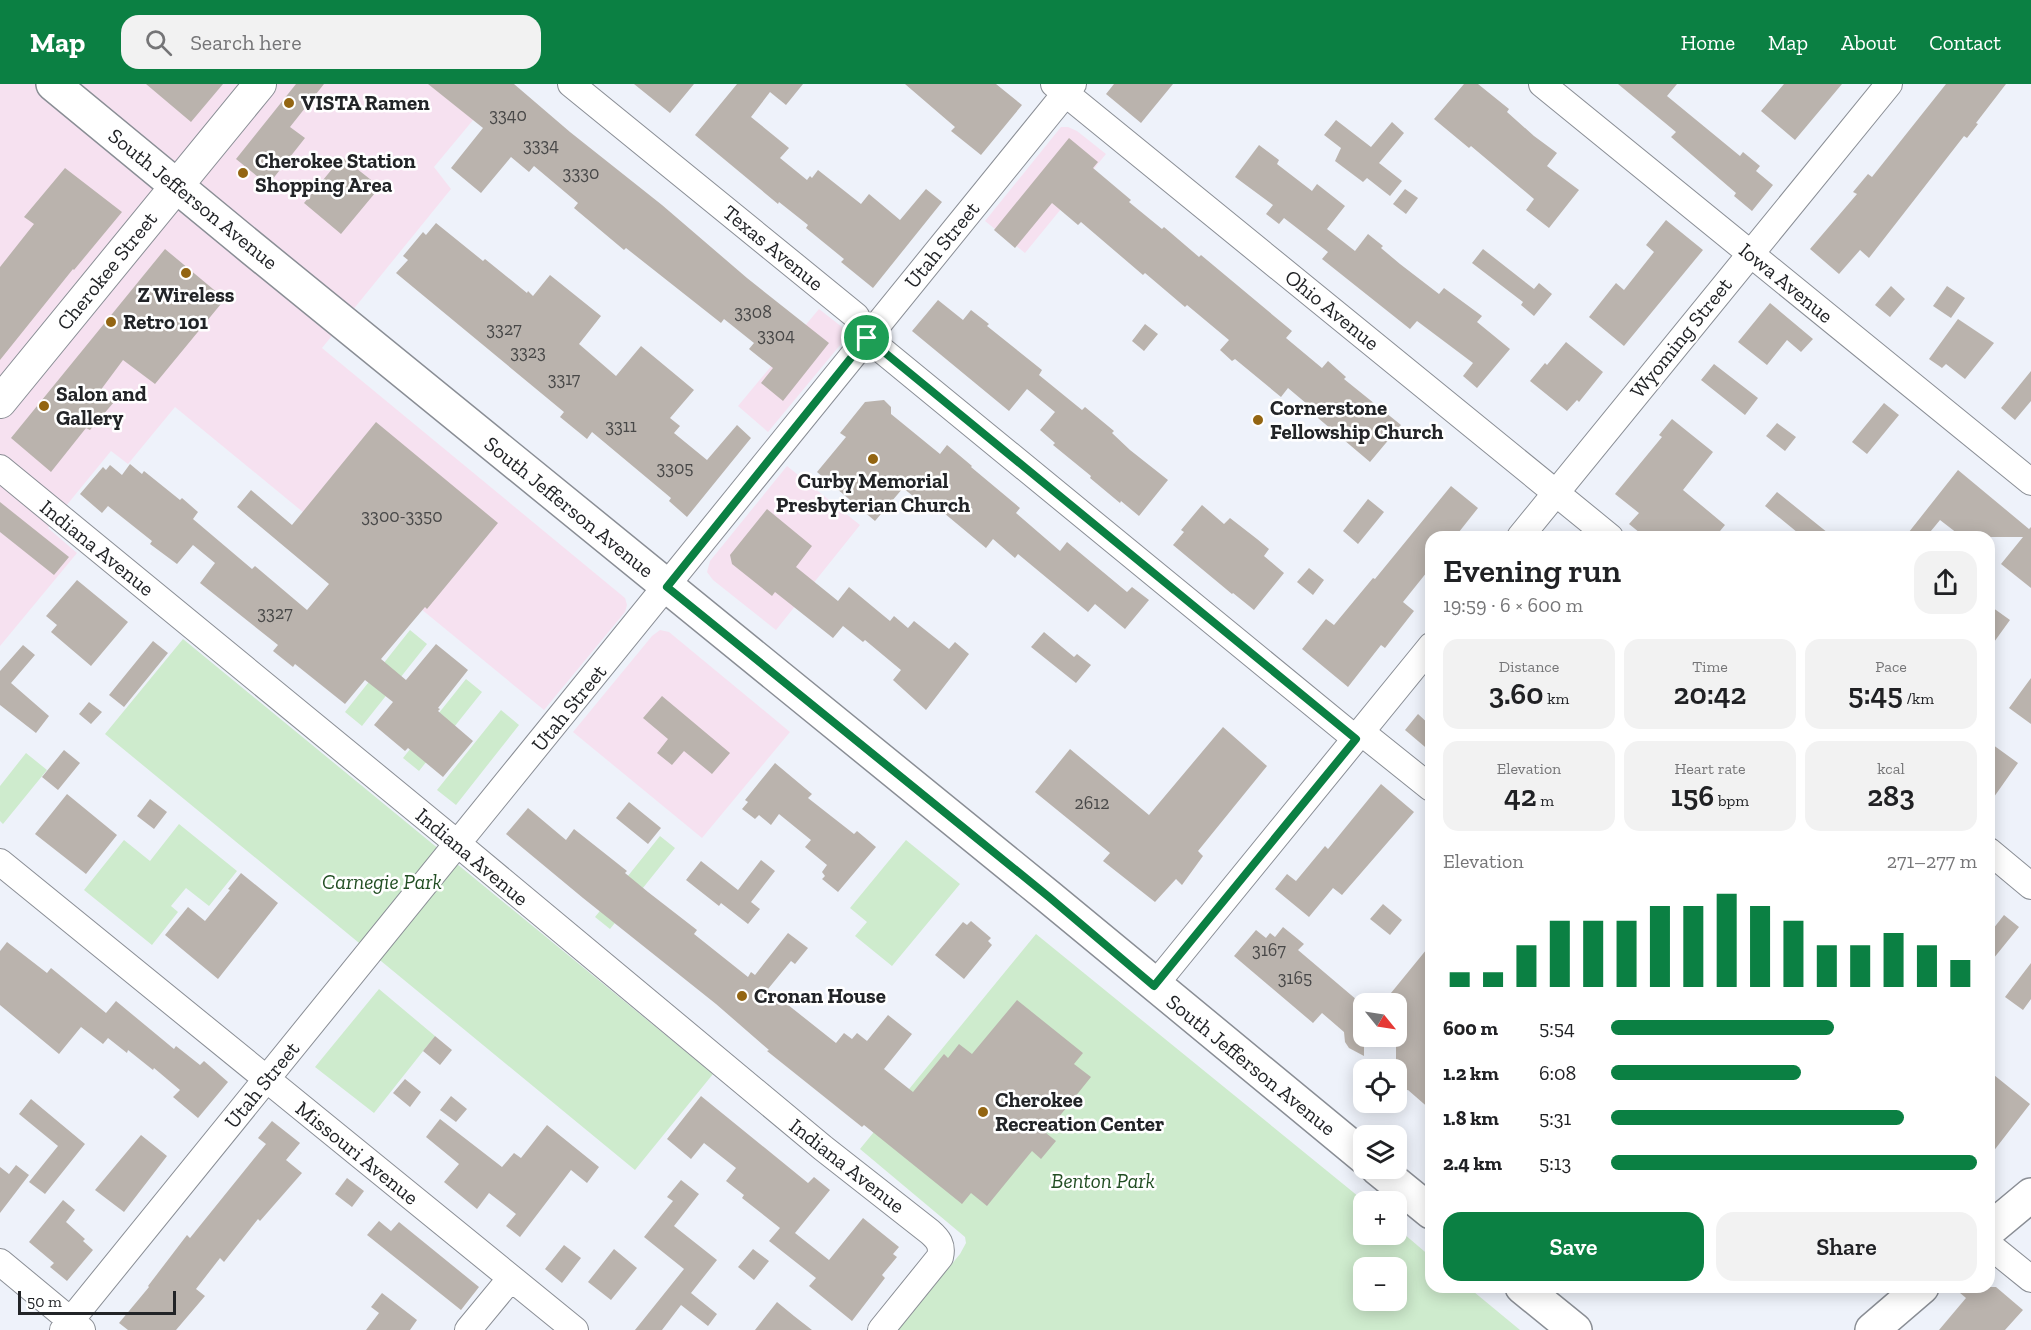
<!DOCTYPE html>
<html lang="en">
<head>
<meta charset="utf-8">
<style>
	:root { --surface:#fff; --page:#f2f2f2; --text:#202124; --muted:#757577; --accent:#0b8043 }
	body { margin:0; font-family:"Zilla Slab",serif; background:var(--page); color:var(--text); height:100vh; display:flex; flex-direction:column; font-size:22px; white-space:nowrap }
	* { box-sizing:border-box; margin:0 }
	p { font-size:20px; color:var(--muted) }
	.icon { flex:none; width:33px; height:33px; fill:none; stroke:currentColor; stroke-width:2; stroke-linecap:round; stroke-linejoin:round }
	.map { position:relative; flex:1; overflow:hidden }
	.sheet { position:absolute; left:1425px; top:447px; width:570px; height:762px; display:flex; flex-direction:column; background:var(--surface); border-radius:18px; box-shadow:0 3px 15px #0003 }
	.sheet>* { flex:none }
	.needle { width:39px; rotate:120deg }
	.controls { position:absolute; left:1353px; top:909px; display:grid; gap:12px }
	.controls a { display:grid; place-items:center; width:54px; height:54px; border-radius:12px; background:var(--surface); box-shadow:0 3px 15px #0003; font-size:30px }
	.scale { position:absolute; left:18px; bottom:15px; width:158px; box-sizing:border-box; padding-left:6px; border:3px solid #222427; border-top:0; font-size:16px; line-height:21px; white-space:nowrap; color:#222427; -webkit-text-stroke:4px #fff; paint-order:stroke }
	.pin { position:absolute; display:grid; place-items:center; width:51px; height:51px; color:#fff; margin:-26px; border:3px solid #fff; border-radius:50%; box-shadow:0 2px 6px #0007 }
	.round { display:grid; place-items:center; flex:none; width:63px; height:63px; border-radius:18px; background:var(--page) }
	.overview { display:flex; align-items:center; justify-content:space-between; height:102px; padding:0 18px }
	h1 { font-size:33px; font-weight:600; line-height:45px }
	.stats { display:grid; grid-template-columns:repeat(3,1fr); gap:9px; height:102px; padding:6px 18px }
	.stats div { display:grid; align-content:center; border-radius:15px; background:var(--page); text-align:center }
	.stats b { font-size:30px; font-weight:600 }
	.stats small { font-size:16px; font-weight:400 }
	.stats p { font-size:16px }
	.chart { height:168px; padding:12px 18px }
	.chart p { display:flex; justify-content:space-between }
	.chart svg { width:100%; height:108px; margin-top:6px; stroke:var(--accent); stroke-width:6 }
	.action { display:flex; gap:12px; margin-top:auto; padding:12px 18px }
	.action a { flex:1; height:69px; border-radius:18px; background:var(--accent); color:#fff; font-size:24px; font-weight:600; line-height:69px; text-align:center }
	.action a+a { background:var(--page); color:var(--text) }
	ul { padding:0 18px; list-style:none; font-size:20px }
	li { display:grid; grid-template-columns:96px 72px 1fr; align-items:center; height:45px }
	li i { height:15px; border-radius:8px; background:var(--accent) }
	header { display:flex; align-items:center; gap:36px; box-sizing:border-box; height:84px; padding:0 30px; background:var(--accent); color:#fff }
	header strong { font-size:28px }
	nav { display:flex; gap:33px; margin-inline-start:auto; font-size:21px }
	.search { width:420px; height:54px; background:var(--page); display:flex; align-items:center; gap:15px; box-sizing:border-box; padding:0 21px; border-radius:18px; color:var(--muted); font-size:22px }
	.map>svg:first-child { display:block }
	.commercial { fill:#f6e1f0 }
	.green { fill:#ceebcd; fill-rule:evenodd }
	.building { fill:#bab3ad }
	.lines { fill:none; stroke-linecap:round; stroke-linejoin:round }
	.minor-casing { stroke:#8a8e95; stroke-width:28 }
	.tertiary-casing { stroke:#8a8e95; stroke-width:34 }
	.secondary-casing { stroke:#8a8e95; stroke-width:36 }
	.minor { stroke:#fff; stroke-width:26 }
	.tertiary { stroke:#fff; stroke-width:32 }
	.secondary { stroke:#fff; stroke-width:33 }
	.route-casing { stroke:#fff; stroke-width:12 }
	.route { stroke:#0b8043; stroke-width:8 }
	.poi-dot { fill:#936512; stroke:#fff; stroke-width:2 }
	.labels { text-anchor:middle; stroke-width:5; stroke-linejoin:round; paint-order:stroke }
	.number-label { font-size:18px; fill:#484848 }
	.poi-label { font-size:21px; font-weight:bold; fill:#222427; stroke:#fff; text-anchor:start }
	.street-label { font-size:21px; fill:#222427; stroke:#fff }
	.park-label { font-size:21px; font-style:italic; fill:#224e23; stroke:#fff }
</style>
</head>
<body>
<header>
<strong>Map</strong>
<div class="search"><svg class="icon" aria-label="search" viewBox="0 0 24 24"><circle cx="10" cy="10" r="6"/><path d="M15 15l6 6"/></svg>Search here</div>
<nav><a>Home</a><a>Map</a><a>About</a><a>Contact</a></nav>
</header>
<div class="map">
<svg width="2031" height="1246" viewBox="0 0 2031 1246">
	<rect width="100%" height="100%" fill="#eef2fa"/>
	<!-- commercial -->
	<path class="commercial" d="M0,0H503L434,83L451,105L322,264L625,514L627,521L625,528L544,626L175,323L128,380L111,367L48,444L77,469L0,562Z
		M1061,43H1068L1077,47L1106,70L1025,169L985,137Z
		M819,225L842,243L845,251L841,260L768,348L738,322Z
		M787,382L860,441L776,546L713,496L707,488L710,477Z
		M660,546L669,548L790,648L702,754L573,648L652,552Z"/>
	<!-- green -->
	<path class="green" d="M410,546L427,560L362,642L345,628Z
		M183,555L713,990L635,1086L105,650Z
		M466,595L482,608L419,687L403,674Z
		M501,626L519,641L456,721L437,706Z
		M26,669L47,686L3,740L0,737V702Z
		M179,740L237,787L209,822L186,804L171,822L178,828L152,861L84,806L124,756L150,777Z
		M660,752L675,764L610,845L595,833Z
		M906,756L960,800L892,882L855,852L867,838L850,824Z
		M1036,850L1364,1117V1150H1396L1397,1144L1431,1173V1203H1468L1520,1246H898L960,1170L966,1159L965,1153L860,1065ZM1364,1184H1396V1216H1364Z
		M379,905L435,952L374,1029L315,983Z"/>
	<!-- building -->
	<path class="building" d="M146,0H223L191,38Z
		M296,0H324L290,43L305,54L268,101L236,75Z
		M428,0H514L570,48L662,121L747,194L829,259L783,317L761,299L773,284L749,265L754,259L724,235L721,239L626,164L624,166L574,124L578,119L534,82L529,88L511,73L481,109L451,84L483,44Z
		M634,0H694L670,29Z
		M737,0H803L786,21L770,8L751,33L789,64L780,74L807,96L810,92L812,94L818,86L861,120L869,110L900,136L926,105L942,118L873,204L841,178L844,175L806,144L808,141L779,118L778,120L695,51Z
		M905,0H996L1022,21L981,71L951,47L955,43Z
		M1114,0H1173L1141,39L1106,10Z
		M1464,0H1478L1509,25L1507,28L1534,52L1557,69L1547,82L1579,106L1549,144L1526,126L1534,115L1471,62L1469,64L1434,35Z
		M1618,0H1677L1667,12L1740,72L1743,68L1760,82L1756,87L1773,101L1752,127L1734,112L1736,109L1671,53L1676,48Z
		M1784,0H1842L1795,56L1761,27Z
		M1946,0H2006L1976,39L1978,40L1967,54L1964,52L1869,174L1860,166L1839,190L1810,165L1857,110L1853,108L1868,90L1872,93Z
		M1336,36L1371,63L1392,38L1404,49L1379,79L1402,97L1390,112L1367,94L1363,98L1335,77L1341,64L1324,51Z
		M1069,54L1098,78L1093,84L1131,116L1129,118L1162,145L1164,143L1199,173L1201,171L1292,247L1286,254L1322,284L1328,277L1346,293L1344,295L1401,341L1370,378L1318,334L1320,331L1288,304L1281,313L1235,275L1232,277L1220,266L1229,256L1187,221L1185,223L1145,189L1143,191L1081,138L1078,141L1052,119L1015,164L994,146Z
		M1259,61L1279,76L1277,80L1312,107L1317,100L1345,122L1327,145L1355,167L1368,150L1383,162L1381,164L1400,180L1439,210L1444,204L1482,232L1477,238L1510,265L1477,304L1463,292L1473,279L1417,237L1410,245L1322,175L1328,168L1284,134L1279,140L1266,130L1273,121L1235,93Z
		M342,73L380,103L341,150L304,119Z
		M65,84L122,128L74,186L73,185L0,276V183L34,140L24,133Z
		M1405,105L1418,114L1406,130L1393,120Z
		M1666,136L1703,166L1624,262L1589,233L1616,199L1624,206L1654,168L1646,161Z
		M436,139L483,177L485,175L527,209L528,207L533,212L550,191L601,232L579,260L616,292L641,262L694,306L670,334L680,342L674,349L707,376L737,341L751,354L687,433L669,417L671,414L592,348L587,355L560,333L564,328L396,189L408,176L403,172L423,148L426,151Z
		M165,165L225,215L155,300L123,276L100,307L114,318L90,346L86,344L51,388L11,354Z
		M1483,165L1534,205L1539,199L1552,210L1534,232L1521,221L1523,218L1472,179Z
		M1891,202L1905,215L1890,233L1875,221Z
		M1947,202L1965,214L1951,234L1933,222Z
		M938,216L963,236L971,226L989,240L987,242L1042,286L1039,291L1082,326L1085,323L1114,347L1112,349L1130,366L1168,396L1139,432L1121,417L1120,419L1090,394L1091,392L1053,361L1055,359L1040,346L1055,328L1027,305L1009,327L912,247Z
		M1770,219L1813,255L1801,268L1787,256L1767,281L1738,258Z
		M1958,235L1994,259L1965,295L1946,280L1942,284L1929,275Z
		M1145,240L1158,250L1144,267L1132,257Z
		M1566,258L1603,288L1579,318L1577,316L1567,327L1530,297L1545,279L1547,281Z
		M1714,280L1758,314L1745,331L1701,296Z
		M2031,287V317L2015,336L2001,324Z
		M884,316L891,323V330L940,370L947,361L972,382L971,383L1020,424L1016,429L1060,467L1067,458L1127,508L1132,503L1149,516L1125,545L1095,520L1088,528L1018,470L1015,474L993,455L986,464L938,424L934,429L903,404L875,437L817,388L846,353L840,349L865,318Z
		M1884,319L1899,331L1867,370L1852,358Z
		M1672,335L1713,368L1683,406L1725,441L1715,453H1645L1629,440L1639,429L1615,410L1662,353L1659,351Z
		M376,338L498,439L427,525L425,523L381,575L406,596L436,560L468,586L438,624L440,625L438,627L473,657L443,693L408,664L405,667L374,641L393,618L365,596L345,620L295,580L293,583L273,567L278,561L200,499L215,479L193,461L177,480L150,460L152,457L108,422L102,429L80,410L103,383L106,386L110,381L122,391L130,380L142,390L144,387L180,416L182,414L198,428L193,435L252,485L255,482L307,526L329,500L237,423L251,406L292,441Z
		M1777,339L1796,353L1785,367L1766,352Z
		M1958,386L2029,445L2031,443V504L2001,480L2023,453H1962L1940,436L1926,453H1905Z
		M1451,402L1478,424L1455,453H1431V483L1403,518L1414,527L1385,564L1381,561L1348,603L1302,565L1326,535L1334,541L1373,494L1375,495Z
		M1777,408L1833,453H1803L1765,422Z
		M1368,415L1384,428L1358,460L1343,447Z
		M0,418L69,473L54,491L0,448Z
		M1202,421L1224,440L1230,434L1257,455L1269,465L1264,472L1284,489L1254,526L1233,509L1232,510L1173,461L1184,448L1181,446Z
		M767,425L812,462L796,483L838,517L849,503L890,537L894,532L908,544L914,537L949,565L955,558L969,570L926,626L893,596L901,586L865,556L863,558L843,542L833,554L775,508L772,512L732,480L730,471Z
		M1309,484L1324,496L1313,511L1297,498Z
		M77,496L128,538L91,582L51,548L57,541L46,532Z
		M1989,521L2010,536L1989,565Z
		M1044,548L1074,573L1077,570L1091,581L1076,599L1031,563Z
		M153,557L168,569L124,623L109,611Z
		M23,561L35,571L11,599L49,632L36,649L0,621V587Z
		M2031,594V640L2009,624Z
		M662,612L730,669L712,690L684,667L672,681L657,669L668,655L643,634Z
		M89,618L102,628L91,640L79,630Z
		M1418,630L1431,642V668L1405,646Z
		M1223,643L1267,682L1198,767L1203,772L1182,801L1176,795L1155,818L1103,777L1110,769L1035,708L1070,665L1149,731Z
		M1989,658L2018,679L1989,720Z
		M64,666L80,679L58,706L42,693Z
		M775,679L812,710L808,714L854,750L857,747L876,763L838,808L822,795L825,792L822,788L827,781L805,763L811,756L779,730L771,741L759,731L755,735L742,725L748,718L745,716Z
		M1381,700L1414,728L1342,811L1333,804L1309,833L1275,805L1287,790L1296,797L1325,762L1328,765Z
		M67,710L117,751L86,790L35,750Z
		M150,715L167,728L154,745L137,732Z
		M629,718L661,744L648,760L616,734Z
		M528,724L566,756L574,745L627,787L625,789L648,808L697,846L694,850L748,893L751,888L755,891L788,849L808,864L795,880L791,877L768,905L836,959L844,949L852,955L857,949L867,957L888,931L912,950L884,985L913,1008L944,970L948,974L959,960L972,970L1017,916L1083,969L1074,980L1091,993L1046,1049L1056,1057L1041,1075L1032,1067L987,1122L971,1109L962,1120L864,1041L862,1043L767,967L769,966L716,920L583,814L506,750Z
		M761,776L775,787L751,818L760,825L748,840L721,819L719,822L686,796L701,777L738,806Z
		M241,789L278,819L218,895L165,851L188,823L205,837L230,806L228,805Z
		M1383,820L1402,836L1390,851L1370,835Z
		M2004,831L2019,843L1989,880V850Z
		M971,837L991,854L988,857L992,861L964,895L935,871L963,838L967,841Z
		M1283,843L1304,860L1298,866L1364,922V972L1349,964L1345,958L1344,948L1322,929L1313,939L1234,872L1256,846L1266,854L1270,849L1275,853Z
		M7,858L47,889L51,884L106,929L116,917L174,965L176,962L200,981L204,977L228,998L198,1034L173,1013L180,1006L154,984L153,986L128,966L127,969L108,954L103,960L81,943L59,970L0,921V867Z
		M1431,860V1026L1408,1006L1396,1008V920H1382Z
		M2031,879V915L2023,926L2005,913Z
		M435,952L452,966L440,981L423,967Z
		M1989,987L2030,1020L1989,1073Z
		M405,995L421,1008L410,1023L393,1009Z
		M451,1012L467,1025L456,1038L440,1026Z
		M701,1012L808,1099L814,1093L830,1106L795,1149L829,1176L863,1134L899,1163L893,1170L897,1173L882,1191L885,1194L852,1237L809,1202L816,1194L769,1157L780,1144L742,1114L744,1111L726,1097L736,1084L704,1059L691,1075L667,1055Z
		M31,1015L85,1060L45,1110L29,1098L58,1062L19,1030Z
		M440,1035L502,1083L514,1069L521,1074L547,1041L599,1083L587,1099L571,1086L520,1153L506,1142L516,1130L489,1109L477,1125L444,1098L459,1080L426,1053Z
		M272,1037L300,1059L286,1076L302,1089L260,1137L258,1135L224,1178L220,1174L196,1205L205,1212L176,1246H128L119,1239L149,1203L148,1202L187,1151L190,1154L266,1060L258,1054Z
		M141,1051L167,1072L124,1128L95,1106Z
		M16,1081L29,1091L0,1129V1083L9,1090Z
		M347,1094L364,1107L352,1123L335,1110Z
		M681,1096L699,1110L674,1142L717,1176L691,1209L717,1230L708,1242L681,1221L662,1246H635L684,1185L644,1153L673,1117L667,1113Z
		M63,1116L75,1126L66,1138L85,1155L83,1157L93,1166L67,1197L50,1183L54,1179L29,1158Z
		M379,1137L391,1147L399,1138L479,1203L461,1226L367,1151Z
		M564,1161L581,1174L562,1199L545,1185Z
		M614,1165L637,1184L611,1216L588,1198Z
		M753,1165L769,1177L754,1196L738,1183Z
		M1953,1203H1996L2023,1226L2005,1246H1939L1966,1214Z
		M382,1209L417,1236L410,1246H366L379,1229L371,1223Z
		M777,1218L794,1232L812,1246H755Z"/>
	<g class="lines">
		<!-- minor casing -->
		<g class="minor-casing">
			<path id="minor" d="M571,0L856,232L867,254L1356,655
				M1054,0L1610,453
				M1542,0L2031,398
				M0,384L458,760L823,1064L930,1148C938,1155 943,1161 940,1173L881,1246
				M1520,453L1889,0
				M1361,648L1431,704
				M1989,767L2031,802
				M0,778L575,1246
				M1154,902L1431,562
				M1989,1161L2031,1195
				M0,1178L82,1246
				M63,1246L1073,0
				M468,1246L511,1194"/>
		</g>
		<!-- tertiary casing -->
		<g class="tertiary-casing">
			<path id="tertiary" d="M0,318L260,0"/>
		</g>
		<!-- secondary casing -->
		<g class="secondary-casing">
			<path id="secondary" d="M53,0L253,165L1049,813L1364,1073
				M1377,1084L1431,1128
				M1989,1146L2031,1111
				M1522,1203L1575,1246
				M1872,1246L1922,1203"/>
		</g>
		<!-- minor -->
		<use href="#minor" class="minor"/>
		<!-- tertiary -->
		<use href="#tertiary" class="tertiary"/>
		<!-- secondary -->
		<use href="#secondary" class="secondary"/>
	</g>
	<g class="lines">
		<!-- route casing -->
		<g class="route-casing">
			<path id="route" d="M867,254L1356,655L1154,902L1049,813L667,503Z"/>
		</g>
		<!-- route -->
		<use href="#route" class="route"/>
	</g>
	<!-- markers -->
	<g class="poi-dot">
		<circle cx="289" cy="19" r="6"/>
		<circle cx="243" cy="89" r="6"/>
		<circle cx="186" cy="189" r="6"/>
		<circle cx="111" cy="238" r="6"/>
		<circle cx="44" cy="322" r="6"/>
		<circle cx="1258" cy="336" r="6"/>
		<circle cx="873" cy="375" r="6"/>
		<circle cx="742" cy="912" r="6"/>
		<circle cx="983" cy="1028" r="6"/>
	</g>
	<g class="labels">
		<!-- number labels -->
		<g class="number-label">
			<text x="508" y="37">3340</text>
			<text x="541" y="67">3334</text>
			<text x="581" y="95">3330</text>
			<text x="753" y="234">3308</text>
			<text x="504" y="251">3327</text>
			<text x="776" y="257">3304</text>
			<text x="528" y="274">3323</text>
			<text x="564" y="301">3317</text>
			<text x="621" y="348">3311</text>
			<text x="675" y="390">3305</text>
			<text x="402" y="438">3300-3350</text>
			<text x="275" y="535">3327</text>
			<text x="1092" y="725">2612</text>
			<text x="1269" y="872">3167</text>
			<text x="1295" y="900">3165</text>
		</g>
		<!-- poi labels -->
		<g class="poi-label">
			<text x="301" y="26">VISTA Ramen</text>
			<text x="255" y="84">Cherokee Station<tspan x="255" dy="24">Shopping Area</tspan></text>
			<text x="186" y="218" text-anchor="middle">Z Wireless</text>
			<text x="123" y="245">Retro 101</text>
			<text x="56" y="317">Salon and<tspan x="56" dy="24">Gallery</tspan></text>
			<text x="1270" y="331">Cornerstone<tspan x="1270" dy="24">Fellowship Church</tspan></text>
			<text x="873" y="404" text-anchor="middle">Curby Memorial<tspan x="873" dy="24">Presbyterian Church</tspan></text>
			<text x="754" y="919">Cronan House</text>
			<text x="995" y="1023">Cherokee<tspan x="995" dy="24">Recreation Center</tspan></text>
		</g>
		<!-- street labels -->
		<g class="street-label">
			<text transform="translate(193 115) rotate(39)" y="7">South Jefferson Avenue</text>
			<text transform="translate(942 161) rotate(-51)" y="7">Utah Street</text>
			<text transform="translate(773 164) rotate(39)" y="7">Texas Avenue</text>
			<text transform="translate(107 187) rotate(-51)" y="7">Cherokee Street</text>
			<text transform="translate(1786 199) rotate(39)" y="7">Iowa Avenue</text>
			<text transform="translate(1332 226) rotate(39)" y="7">Ohio Avenue</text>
			<text transform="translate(1681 254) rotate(-51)" y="7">Wyoming Street</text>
			<text transform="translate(569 423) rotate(39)" y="7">South Jefferson Avenue</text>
			<text transform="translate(97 464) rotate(39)" y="7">Indiana Avenue</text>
			<text transform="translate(569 624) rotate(-51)" y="7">Utah Street</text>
			<text transform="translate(472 773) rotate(40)" y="7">Indiana Avenue</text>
			<text transform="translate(1251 981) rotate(39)" y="7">South Jefferson Avenue</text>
			<text transform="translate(262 1001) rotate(-51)" y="7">Utah Street</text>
			<text transform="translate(357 1069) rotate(39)" y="7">Missouri Avenue</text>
			<text transform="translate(847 1082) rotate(38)" y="7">Indiana Avenue</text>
		</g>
		<!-- park labels -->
		<g class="park-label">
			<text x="382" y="805">Carnegie Park</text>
			<text x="1103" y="1104">Benton Park</text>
		</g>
	</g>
</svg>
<div class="controls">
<a><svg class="needle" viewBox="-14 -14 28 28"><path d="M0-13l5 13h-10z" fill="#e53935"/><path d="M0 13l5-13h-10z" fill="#757577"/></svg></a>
<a><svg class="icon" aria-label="locate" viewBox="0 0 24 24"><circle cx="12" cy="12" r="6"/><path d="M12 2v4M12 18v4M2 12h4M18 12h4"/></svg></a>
<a><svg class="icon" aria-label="layers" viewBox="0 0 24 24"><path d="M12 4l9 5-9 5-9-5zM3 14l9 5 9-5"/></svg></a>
<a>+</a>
<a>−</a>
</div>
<div class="scale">50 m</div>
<div class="pin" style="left:867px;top:254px;background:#1e9e55"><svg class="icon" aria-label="arrive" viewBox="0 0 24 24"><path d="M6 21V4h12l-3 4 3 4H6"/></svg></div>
<section class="sheet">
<div class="overview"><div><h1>Evening run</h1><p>19:59 · 6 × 600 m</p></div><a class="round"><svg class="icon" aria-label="share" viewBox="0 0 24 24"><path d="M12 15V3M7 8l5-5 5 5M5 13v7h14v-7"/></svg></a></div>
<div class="stats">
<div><p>Distance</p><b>3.60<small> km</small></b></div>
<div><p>Time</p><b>20:42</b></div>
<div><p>Pace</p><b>5:45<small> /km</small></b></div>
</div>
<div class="stats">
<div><p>Elevation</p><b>42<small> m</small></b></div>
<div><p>Heart rate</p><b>156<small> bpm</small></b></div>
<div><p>kcal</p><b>283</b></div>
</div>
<div class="chart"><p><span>Elevation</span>271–277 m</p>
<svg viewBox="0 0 160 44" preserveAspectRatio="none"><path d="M5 44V38M15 44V38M25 44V27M35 44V17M45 44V17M55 44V17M65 44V11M75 44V11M85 44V6M95 44V11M105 44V17M115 44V27M125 44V27M135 44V22M145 44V27M155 44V33"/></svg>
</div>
<ul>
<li><b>600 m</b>5:54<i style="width:61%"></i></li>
<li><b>1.2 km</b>6:08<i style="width:52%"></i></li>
<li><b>1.8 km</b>5:31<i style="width:80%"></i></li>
<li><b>2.4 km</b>5:13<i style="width:100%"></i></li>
</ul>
<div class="action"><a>Save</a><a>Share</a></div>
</section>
</div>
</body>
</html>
